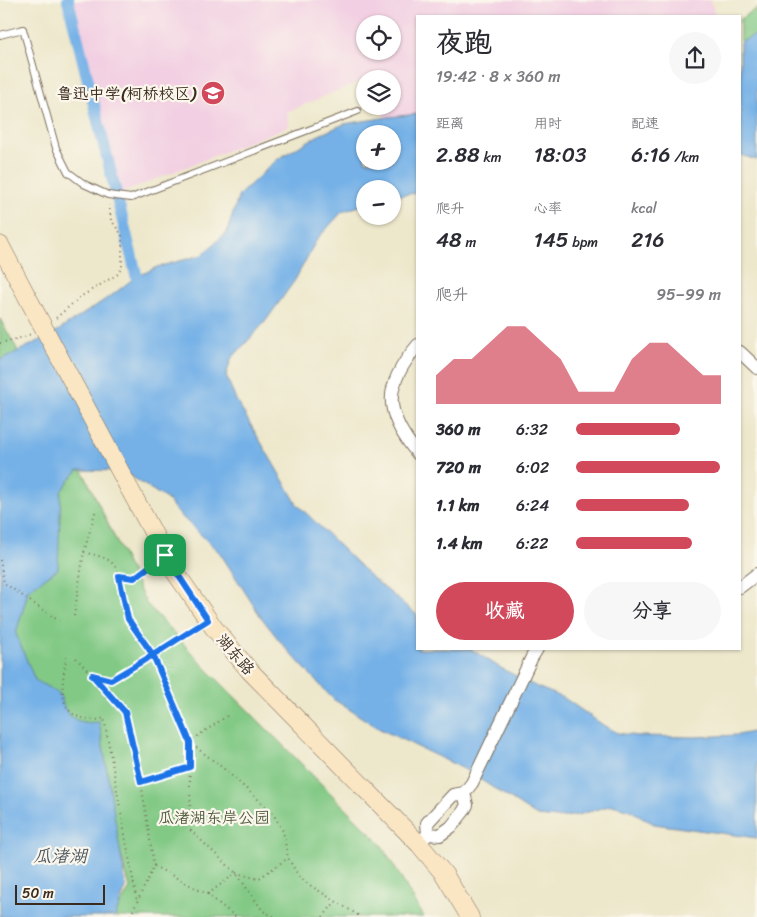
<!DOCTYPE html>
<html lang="zh">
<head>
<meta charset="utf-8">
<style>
	:root { --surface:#fff; --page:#f7f7f7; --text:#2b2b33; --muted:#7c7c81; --accent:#d1495b }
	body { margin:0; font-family:Sriracha,"LXGW WenKai TC",sans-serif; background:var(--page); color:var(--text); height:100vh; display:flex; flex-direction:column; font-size:19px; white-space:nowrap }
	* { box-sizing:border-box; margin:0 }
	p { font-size:16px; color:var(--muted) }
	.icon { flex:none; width:28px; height:28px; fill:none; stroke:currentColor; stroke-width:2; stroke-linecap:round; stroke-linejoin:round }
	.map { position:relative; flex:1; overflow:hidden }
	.drawer { position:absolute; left:416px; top:15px; width:325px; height:635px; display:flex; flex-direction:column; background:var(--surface); border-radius:0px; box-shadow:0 1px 4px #0004 }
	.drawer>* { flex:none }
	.tools { position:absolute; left:356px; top:15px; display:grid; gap:10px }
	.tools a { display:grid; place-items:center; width:45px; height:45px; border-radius:50%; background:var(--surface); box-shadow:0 1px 4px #0004; font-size:25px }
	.scale { position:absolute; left:15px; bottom:12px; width:90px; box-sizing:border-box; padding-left:5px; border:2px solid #3b2a1e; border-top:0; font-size:14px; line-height:18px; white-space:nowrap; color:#3b2a1e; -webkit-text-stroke:4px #fbf7ec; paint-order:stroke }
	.pin { position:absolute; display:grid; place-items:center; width:42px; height:42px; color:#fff; margin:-21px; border-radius:10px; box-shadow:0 2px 8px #0006 }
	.round { display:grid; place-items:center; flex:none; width:52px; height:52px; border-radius:26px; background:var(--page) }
	.headline { display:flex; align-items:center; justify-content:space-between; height:85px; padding:0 20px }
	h1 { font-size:28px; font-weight:600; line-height:38px }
	.metrics { display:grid; grid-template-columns:repeat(3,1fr); gap:8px; height:85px; padding:5px 20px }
	.metrics div { display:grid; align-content:center }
	.metrics b { font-size:21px; font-weight:600 }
	.metrics small { font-size:14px; font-weight:400 }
	.metrics p { font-size:14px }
	.chart { height:140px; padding:10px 20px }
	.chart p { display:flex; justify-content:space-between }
	.chart svg { width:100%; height:90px; margin-top:5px; fill:var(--accent); opacity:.7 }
	.primary-button { display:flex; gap:10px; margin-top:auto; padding:10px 20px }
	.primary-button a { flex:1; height:58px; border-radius:30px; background:var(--accent); color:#fff; font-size:20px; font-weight:600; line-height:58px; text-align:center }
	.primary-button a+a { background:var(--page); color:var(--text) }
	ul { padding:0 20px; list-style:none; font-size:16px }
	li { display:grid; grid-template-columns:80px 60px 1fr; align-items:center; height:38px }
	li i { height:12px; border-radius:6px; background:var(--accent) }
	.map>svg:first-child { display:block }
	.built { fill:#f2cfe2; fill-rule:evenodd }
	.green { fill:#82c985; stroke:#5e7a52 }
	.water { fill:#75b1e7; stroke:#586e82; fill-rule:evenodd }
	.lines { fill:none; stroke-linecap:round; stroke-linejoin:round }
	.canal { stroke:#75b1e7; stroke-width:12 }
	.lane-casing { stroke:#796c5b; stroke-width:8 }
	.street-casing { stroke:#796c5b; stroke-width:14 }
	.secondary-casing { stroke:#796c5b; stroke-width:19 }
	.path { stroke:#796c5b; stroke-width:2; stroke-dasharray:1 4; stroke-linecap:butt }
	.lane { stroke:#fff; stroke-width:6 }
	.street { stroke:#fff; stroke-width:12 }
	.secondary { stroke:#fbe6c4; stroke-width:18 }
	.secondary-bridge-casing { stroke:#796c5b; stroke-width:19; stroke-linecap:butt }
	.secondary-bridge { stroke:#fbe6c4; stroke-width:18 }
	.route-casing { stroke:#fff; stroke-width:10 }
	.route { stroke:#1a73e8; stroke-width:6 }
	.labels { text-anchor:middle; stroke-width:4.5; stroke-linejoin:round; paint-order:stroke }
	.poi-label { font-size:16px; fill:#3b2a1e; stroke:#fbf7ec; text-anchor:end }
	.street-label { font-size:16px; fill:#3b2a1e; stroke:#fbf7ec }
	.park-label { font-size:16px; fill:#505a3d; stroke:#fbf7ec }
	.water-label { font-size:18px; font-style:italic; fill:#4f5964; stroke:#fbf7ec }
</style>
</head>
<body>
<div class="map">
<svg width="757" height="917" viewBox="0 0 757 917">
	<rect width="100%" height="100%" fill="#fbf7ec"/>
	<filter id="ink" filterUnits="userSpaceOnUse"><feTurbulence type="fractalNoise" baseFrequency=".02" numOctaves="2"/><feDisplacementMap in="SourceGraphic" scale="10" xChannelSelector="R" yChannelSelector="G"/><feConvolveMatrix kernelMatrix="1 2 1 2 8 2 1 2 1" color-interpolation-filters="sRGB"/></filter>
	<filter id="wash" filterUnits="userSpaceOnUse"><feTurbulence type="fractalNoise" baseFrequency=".0096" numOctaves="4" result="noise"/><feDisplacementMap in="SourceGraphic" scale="20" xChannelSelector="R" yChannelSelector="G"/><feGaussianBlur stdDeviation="1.12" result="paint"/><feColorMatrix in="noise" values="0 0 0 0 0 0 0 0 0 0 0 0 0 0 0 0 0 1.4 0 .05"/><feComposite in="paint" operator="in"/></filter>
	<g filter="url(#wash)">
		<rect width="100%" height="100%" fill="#ede7cb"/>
		<!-- built -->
		<path class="built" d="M69,0H710L716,16H418L417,115L387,123L381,106H392V79H365L287,112L289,126L119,194ZM365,24H392V51H365Z"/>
		<!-- green -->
		<path class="green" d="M757,8V42L744,49L740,40V19Z
			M0,319L21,356L0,362Z
			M79,463L146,603L202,664L381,844L424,917H113L130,888L87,728L60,724L3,636L50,487Z"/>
		<!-- water -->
		<path class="water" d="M757,34V160L740,155V42Z
			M417,114V193L393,196L392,189H365V204L342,212L317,239L295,280L265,322L231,359L226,375L235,398L297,504L369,575L417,615L418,649H471L499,667L537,687L564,698L603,725L618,733L637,736L695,737L738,735L757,731V838L654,824L630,810L612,805L578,815L557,818L537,816L464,769L380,729L333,699L283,645L261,617L220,553L177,512L168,500L123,471L78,470L61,491L58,569L29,589L16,634L35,680L60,694C65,717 76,725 99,722L126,886L115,917H0V360L53,334L115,293L134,278L157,267L202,255L227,232L239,195L278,159L317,136L344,124L389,117ZM365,134H392V161H365Z"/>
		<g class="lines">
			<!-- canal -->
			<path class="canal" d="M68,0L141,294"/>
		</g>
	</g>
	<g filter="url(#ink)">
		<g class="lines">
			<!-- lane casing -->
			<g class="lane-casing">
				<path id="lane" d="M0,35L23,29L56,148L68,172L84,184L108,195L131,198L358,111"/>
			</g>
			<!-- street casing -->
			<g class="street-casing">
				<path id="street" d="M418,345C383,386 383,412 418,454
					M740,352L757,368
					M740,587L757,574
					M464,793L472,783L532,657L537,649
					M419,844L428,834L440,835L451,827L463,812L467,805L464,793L453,795L427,823L428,834"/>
			</g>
			<!-- secondary casing -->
			<g class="secondary-casing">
				<path id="secondary" d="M0,245L31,304
					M129,488L171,566L214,628L249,670L419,844L444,874L470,917"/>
			</g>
			<!-- path -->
			<path class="path" d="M56,318L80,297L118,274L122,267V235L111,220L109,205
				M0,343L24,337L31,334
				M84,552C101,557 114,557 119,576L134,579L153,564
				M0,560L4,583L59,621
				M119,576L128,619L153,655L189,742L191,831L236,873L263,911L275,917
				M74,616L84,552L96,509
				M66,657C64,678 54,710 82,718C89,720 97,721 104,718L137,902
				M76,658L92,675L111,680L196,628
				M92,675L125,712L141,782L154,866L130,917
				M227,716L189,742L223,768L272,812L283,831L288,858L298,875L308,884L361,917
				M141,782L189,767
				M154,866L207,894L236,917
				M236,873L258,879L288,858
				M208,894L236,873
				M323,917L335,902"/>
			<!-- lane -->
			<use href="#lane" class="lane"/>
			<!-- street -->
			<use href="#street" class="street"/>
			<!-- secondary -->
			<use href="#secondary" class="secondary"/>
			<!-- secondary-bridge casing -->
			<g class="secondary-bridge-casing">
				<path id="secondary-bridge" d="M31,304L129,488"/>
			</g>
			<!-- secondary-bridge -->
			<use href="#secondary-bridge" class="secondary-bridge"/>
		</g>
	</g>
	<g class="lines" filter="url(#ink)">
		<!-- route casing -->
		<g class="route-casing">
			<path id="route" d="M165,555L134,578L119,576L128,619L153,655L111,680L92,675L125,712L141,782L190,767V742L153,655L208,620L165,555"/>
		</g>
		<!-- route -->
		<use href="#route" class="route"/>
	</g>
	<!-- icons -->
	<defs>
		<g id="school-disc" transform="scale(1.25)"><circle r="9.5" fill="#d1495b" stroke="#fbf7ec"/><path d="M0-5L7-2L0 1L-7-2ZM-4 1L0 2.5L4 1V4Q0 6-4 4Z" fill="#fff"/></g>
	</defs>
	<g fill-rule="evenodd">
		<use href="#school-disc" x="213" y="93"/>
	</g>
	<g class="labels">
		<!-- poi labels -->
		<g class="poi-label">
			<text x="196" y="99">鲁迅中学(柯桥校区)</text>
		</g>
		<!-- street labels -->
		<g class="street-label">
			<text transform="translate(236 654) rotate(49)" y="6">湖东路</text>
		</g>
		<!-- park labels -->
		<g class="park-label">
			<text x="214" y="823">瓜渚湖东岸公园</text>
		</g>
		<!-- water labels -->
		<g class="water-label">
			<text x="60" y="862">瓜渚湖</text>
		</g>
	</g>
</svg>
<div class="tools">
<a><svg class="icon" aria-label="locate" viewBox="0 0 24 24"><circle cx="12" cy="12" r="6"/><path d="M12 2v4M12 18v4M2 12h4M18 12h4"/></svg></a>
<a><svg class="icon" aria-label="layers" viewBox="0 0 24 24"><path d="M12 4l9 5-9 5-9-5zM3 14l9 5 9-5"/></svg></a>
<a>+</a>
<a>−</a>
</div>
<div class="scale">50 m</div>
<div class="pin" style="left:165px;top:555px;background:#1e9e55"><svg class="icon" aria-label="arrive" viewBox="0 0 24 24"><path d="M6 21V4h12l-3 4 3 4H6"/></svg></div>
<section class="drawer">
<div class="headline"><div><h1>夜跑</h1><p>19:42 · 8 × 360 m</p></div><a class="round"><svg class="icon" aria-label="share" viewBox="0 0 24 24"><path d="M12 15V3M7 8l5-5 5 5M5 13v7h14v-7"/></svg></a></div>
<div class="metrics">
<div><p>距离</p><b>2.88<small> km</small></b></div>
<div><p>用时</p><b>18:03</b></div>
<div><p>配速</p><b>6:16<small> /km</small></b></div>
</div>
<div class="metrics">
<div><p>爬升</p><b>48<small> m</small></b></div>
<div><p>心率</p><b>145<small> bpm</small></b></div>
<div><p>kcal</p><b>216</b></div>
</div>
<div class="chart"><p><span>爬升</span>95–99 m</p>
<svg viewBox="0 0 160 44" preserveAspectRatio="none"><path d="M0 44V30L10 22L20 22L30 14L40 6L50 6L60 14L70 22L80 38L90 38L100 38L110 22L120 14L130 14L140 22L150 30L160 30V44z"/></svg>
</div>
<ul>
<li><b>360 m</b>6:32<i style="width:72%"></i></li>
<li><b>720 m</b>6:02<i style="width:99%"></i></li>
<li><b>1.1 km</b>6:24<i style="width:78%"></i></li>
<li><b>1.4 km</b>6:22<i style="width:80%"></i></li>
</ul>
<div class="primary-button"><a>收藏</a><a>分享</a></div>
</section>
</div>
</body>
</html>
